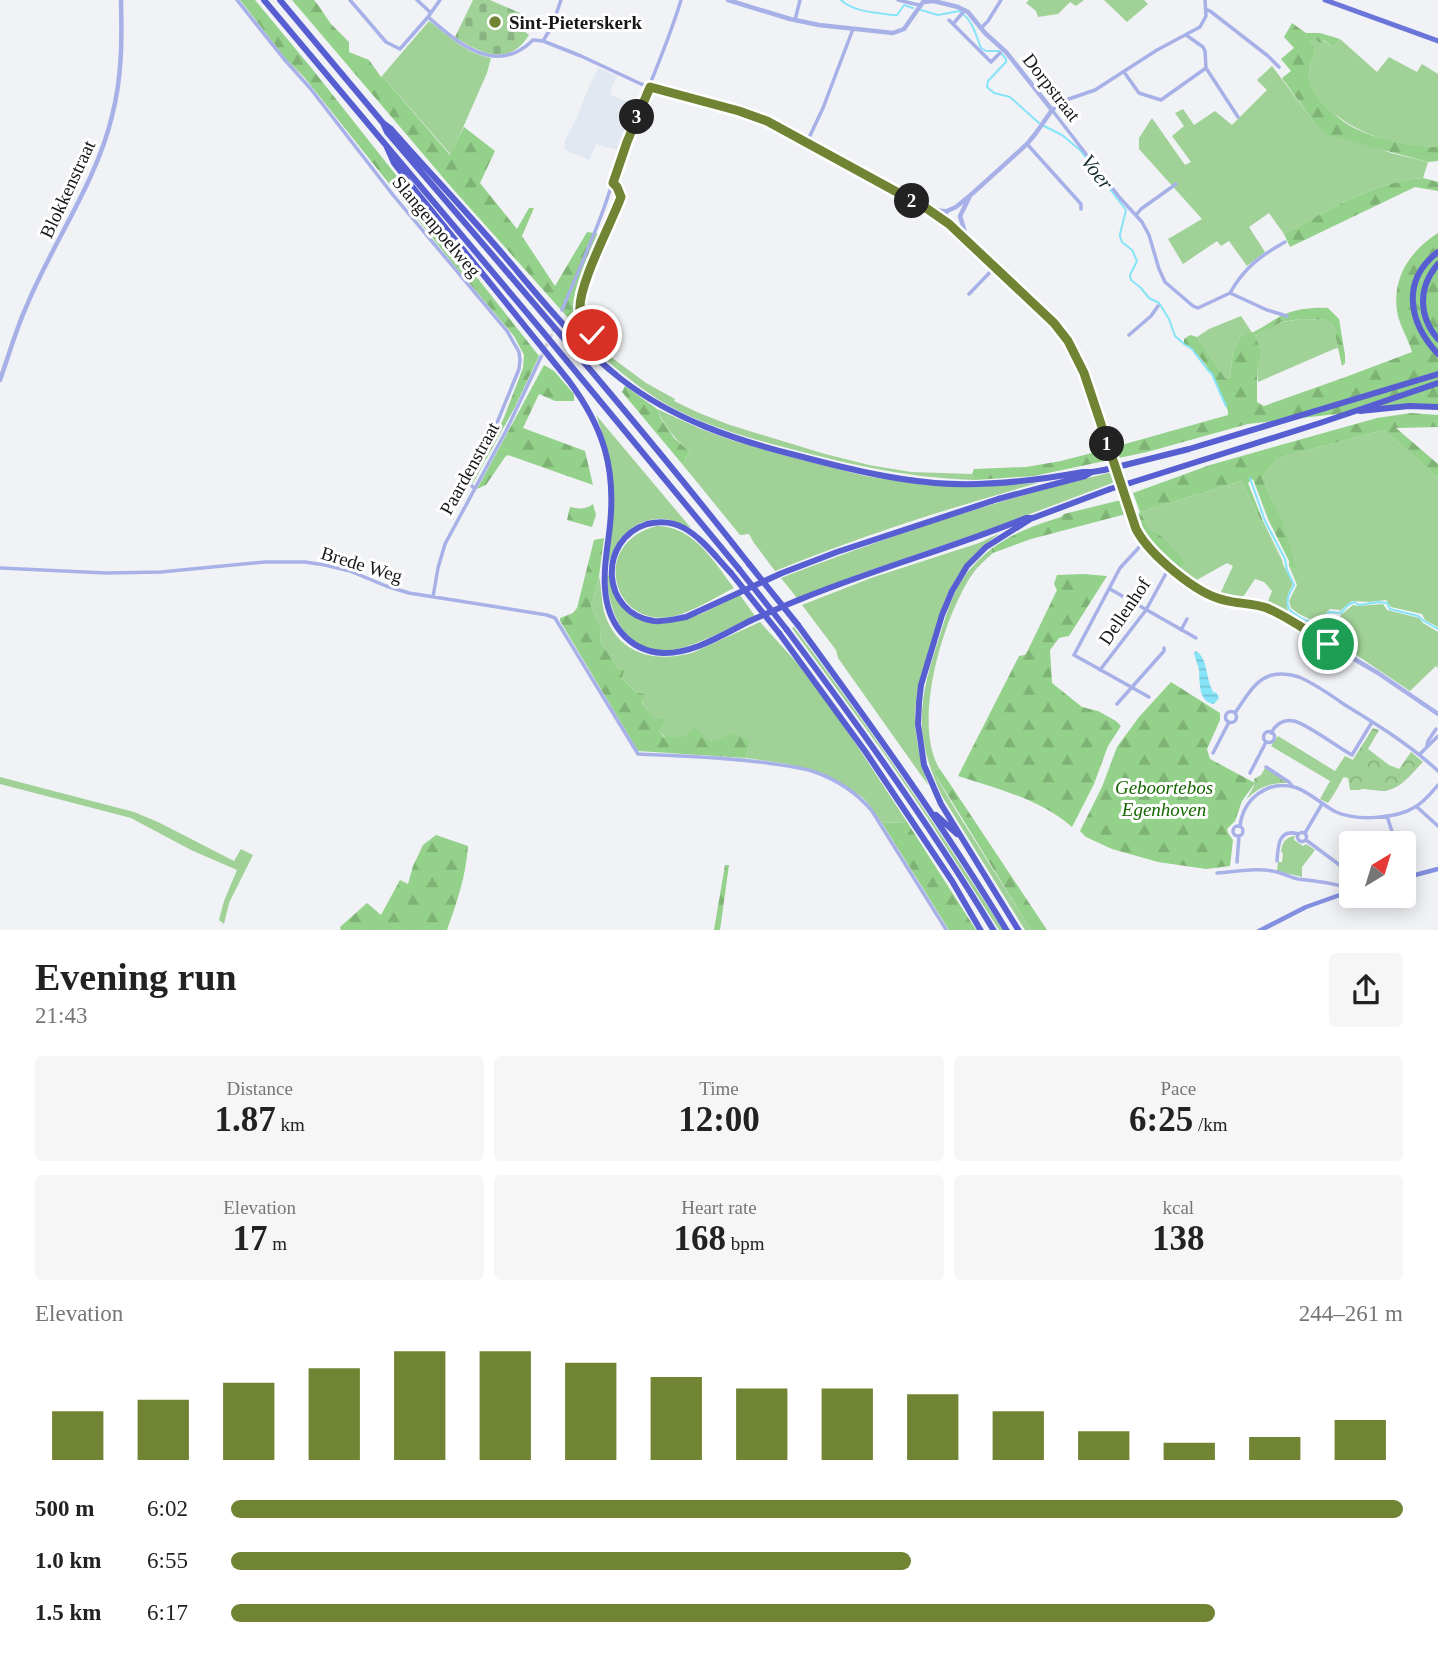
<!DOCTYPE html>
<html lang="en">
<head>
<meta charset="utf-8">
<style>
	:root { --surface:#fff; --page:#f6f6f6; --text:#222; --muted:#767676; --accent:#718434 }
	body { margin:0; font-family:Georgia,serif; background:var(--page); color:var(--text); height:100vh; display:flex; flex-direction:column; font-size:26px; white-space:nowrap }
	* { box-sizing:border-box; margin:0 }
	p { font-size:23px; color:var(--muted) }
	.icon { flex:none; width:38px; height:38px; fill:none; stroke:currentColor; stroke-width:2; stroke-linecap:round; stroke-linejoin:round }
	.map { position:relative; height:930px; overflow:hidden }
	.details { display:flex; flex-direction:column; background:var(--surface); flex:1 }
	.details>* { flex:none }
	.needle { width:46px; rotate:38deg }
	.tools { position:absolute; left:1339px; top:831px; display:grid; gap:14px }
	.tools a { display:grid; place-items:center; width:77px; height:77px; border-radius:7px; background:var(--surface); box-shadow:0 4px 18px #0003; font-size:35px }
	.pin { position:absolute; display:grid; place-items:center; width:60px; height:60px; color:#fff; margin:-30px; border:4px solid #fff; border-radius:50%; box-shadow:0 2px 7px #0007 }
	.km { position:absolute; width:35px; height:35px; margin:-18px; border-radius:50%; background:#222; color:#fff; font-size:19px; line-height:35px; text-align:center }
	.round { display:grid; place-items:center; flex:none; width:74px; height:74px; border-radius:7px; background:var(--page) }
	.head { display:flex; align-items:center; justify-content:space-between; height:119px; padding:0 35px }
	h1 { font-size:38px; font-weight:700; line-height:52px }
	.stats { display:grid; grid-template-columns:repeat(3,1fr); gap:10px; height:119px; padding:7px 35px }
	.stats div { display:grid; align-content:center; border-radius:7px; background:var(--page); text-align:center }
	.stats b { font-size:35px; font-weight:700 }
	.stats small { font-size:19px; font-weight:400 }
	.stats p { font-size:19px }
	.chart { height:196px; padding:14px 35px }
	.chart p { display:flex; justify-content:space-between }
	.chart svg { width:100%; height:126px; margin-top:7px; stroke:var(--accent); stroke-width:6 }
	ul { padding:0 35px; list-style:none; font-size:23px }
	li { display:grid; grid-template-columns:112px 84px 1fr; align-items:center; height:52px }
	li i { height:18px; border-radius:9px; background:var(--accent) }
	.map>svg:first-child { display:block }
	.built { fill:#e1e8f1 }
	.green { fill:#a0d197 }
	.forest { fill:url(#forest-firs) }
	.cemetery { fill:url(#cemetery-stones) }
	.park { fill:url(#park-crowns) }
	.water { fill:url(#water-rules) }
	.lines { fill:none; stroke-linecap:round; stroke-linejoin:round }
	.stream { stroke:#87e4f8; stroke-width:2 }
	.minor-tunnel { stroke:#d0d1d4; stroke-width:3.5; stroke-dasharray:3.5 2; stroke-linecap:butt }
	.minor { stroke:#a7b1e8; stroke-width:3.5 }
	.tertiary { stroke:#a7b1e8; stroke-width:4.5 }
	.secondary { stroke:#838fe0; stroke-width:4.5 }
	.primary { stroke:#6b75d9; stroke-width:5 }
	.motorway { stroke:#575ed2; stroke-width:6 }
	.motorway-bridge { stroke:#575ed2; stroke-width:6 }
	.route-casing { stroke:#fff; stroke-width:14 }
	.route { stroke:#718434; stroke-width:9 }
	.poi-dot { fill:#718434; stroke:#fff; stroke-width:2.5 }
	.labels { text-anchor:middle; stroke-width:6; stroke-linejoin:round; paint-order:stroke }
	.poi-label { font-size:19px; font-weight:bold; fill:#181819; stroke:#fff; text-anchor:start }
	.street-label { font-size:19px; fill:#181819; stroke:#fff }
	.park-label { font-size:19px; font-style:italic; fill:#156700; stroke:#fff }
	.water-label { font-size:21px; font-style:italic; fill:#172d32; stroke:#fff }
</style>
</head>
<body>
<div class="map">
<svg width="1438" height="931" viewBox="0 0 1438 931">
	<defs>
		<pattern id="forest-firs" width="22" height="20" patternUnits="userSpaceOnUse" patternTransform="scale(1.75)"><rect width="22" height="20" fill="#94d18a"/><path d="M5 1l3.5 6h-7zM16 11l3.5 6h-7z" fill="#7fb376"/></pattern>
		<pattern id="cemetery-stones" width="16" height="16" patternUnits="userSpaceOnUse" patternTransform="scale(1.75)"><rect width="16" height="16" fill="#a0d197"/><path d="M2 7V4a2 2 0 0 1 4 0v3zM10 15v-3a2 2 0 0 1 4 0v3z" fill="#89b382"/></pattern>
		<pattern id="park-crowns" width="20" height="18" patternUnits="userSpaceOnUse" patternTransform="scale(1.75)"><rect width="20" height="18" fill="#a0d197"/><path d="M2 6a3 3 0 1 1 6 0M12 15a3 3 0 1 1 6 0" fill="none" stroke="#89b382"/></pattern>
		<pattern id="water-rules" width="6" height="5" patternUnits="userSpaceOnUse" patternTransform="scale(1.75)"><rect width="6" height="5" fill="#87e4f8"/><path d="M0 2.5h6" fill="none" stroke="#74c3d4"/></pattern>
	</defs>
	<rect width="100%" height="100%" fill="#f0f2f5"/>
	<!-- built -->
	<path class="built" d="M598,68L617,76L611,89V95L639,107L620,151L596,144L589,160L569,152L564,148L565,140L576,120L587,91Z"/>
	<!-- green -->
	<path class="green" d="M1029,0H1084L1076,6L1070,2L1058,14L1038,17L1036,11L1026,3Z
		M1104,0H1144L1148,4L1127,22Z
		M429,21C449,36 465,53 491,58L487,73L451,155L382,76Z
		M1313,37L1323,40L1333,47L1340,39L1377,72L1389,57L1417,72L1422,64L1438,74V147C1398,147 1352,134 1324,104C1317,96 1310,88 1309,76C1308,68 1313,58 1316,50L1310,42Z
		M1272,66L1314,122L1391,153L1428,162L1423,178C1372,182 1328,211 1284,234L1269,213L1249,227L1265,252L1247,266L1229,241L1221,246L1217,241L1183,264L1168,239L1202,219L1139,149V138L1152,118L1185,165L1191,162L1172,136L1184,126L1175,113L1183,109L1194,125L1215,111L1232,125L1267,90L1257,80Z
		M1241,316L1253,334L1241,336L1233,350L1230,377L1226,379L1197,337L1209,329Z
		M1301,319L1327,320L1333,325L1338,348L1334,349L1258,382L1257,371L1262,354L1254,337L1277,323Z
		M607,354L646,383L675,399L674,401L699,413L730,425L825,454L869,465L911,472L972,474L975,480C911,478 857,466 795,450C756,440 715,429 679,411C651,397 627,378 604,358Z
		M657,409L701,429L731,440L783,455L865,476L898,481L971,487L1038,483C949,508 861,536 775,571L754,543L749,534L740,535L683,465L689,451C675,439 664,426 657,409Z
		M596,415L691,528C682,525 674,520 665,519C636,517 616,537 609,563C608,550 612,531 613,516C616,480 608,448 596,415Z
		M1384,430L1438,478V627L1425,620L1422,614L1391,607L1386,600L1369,602L1352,601L1341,610L1342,614L1353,605L1358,606L1383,604L1387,610L1419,618L1423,623L1438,632V668L1436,666L1410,691L1352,652L1325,636L1341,615L1340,610L1330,609L1322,618L1314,621L1312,629L1267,604L1272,591L1264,582L1255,579L1241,600L1220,594L1233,566L1227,563L1195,581L1179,570L1186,563L1150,530L1140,512L1241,481L1293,584C1287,594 1286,600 1288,611L1303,622L1314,625V621L1299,614L1291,608L1289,601L1297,585L1289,566L1296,569L1272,500L1262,478L1278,458Z
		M1112,472L1115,482L993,528L862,573L797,598L781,578C889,536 999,499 1112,472Z
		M657,526C695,527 713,561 734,588C716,597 694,611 675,616C613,631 588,543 657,526Z
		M1000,533C952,568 943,599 928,654C923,673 916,692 915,711C914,736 921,762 928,785L838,658L836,650L802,605L871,578L979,543Z
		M991,549L993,553C985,560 977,567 971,576C943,619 912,721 939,768L933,771L955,809L1031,930H1025L942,796C932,774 924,753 922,729C920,696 930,666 940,635C946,616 951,597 962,580C970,568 980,558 991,549Z
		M609,575L615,596L641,620H681L701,614L740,595L755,616C733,626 708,640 685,647C633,663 609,622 607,577Z
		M599,576C602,589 601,602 605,615C619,654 654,663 692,653L760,622L797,663L841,721L907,822L882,823C876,816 871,807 865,800C860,795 853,791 847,787C816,766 782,763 746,758L750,742H711L683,737H665L659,731L666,722L663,717L654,721L637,693L622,678L619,670L600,641L601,628L591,606Z
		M794,627C868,725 937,826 1003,930H999L927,817L883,752L792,628Z
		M1278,736L1335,771L1345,756L1353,760C1344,775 1338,789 1328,803L1320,799L1330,781L1271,746Z
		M0,777L134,812L158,822L234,861L241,849L253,855L229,903L224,924L219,920L224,901L237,870L191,850L131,818L0,784Z
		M1295,836L1294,840L1303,846L1306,844L1315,850L1302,867V877L1277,871L1278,862H1282L1283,853L1281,852C1282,843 1285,837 1295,836Z"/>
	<!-- forest -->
	<path class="forest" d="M240,0H255L313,70L539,356L515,407L473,483L469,481L468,476L487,449L503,420L523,368L524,355L514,336L454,265L304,77L286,59Z
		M292,0H314L318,5L331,24L349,42V52L369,60L381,77L382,76L450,155L464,127L495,151L480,183L517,229L529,208H534L522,236L555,286L587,232L607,235C599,253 573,302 579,319C584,332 598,343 607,354L604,358L452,188Z
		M1292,23L1306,33H1320L1340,39L1333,47L1324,40L1320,43L1314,38L1310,42L1316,50C1313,58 1308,68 1309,76C1310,88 1317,96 1324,104C1331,111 1337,117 1344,122C1368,138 1410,147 1438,147V161L1428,162L1328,135L1314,122L1282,78L1291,71L1281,59L1294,48L1284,37Z
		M1423,178L1438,182V191L1415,187L1290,247L1284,234C1328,211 1372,182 1423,178Z
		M1438,233V407L1409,406L1248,424L1147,452L1034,476L975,480L972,474L974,469L1026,467L1061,461L1111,448L1228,415V411C1218,387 1207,357 1184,344V339L1190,335L1197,337L1226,379L1230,377L1233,350L1241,336C1259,332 1267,323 1283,315C1295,309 1315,307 1328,308L1339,319L1345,355V363L1342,366L1333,325L1327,320L1301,319L1281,322L1255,336L1262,354L1257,371V402L1264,406L1343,378L1412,352C1408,338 1399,325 1397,311C1392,277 1411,250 1438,233Z
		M544,365L554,371L574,394V401H555L539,394L523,428L585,451L593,485L508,455L505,457L486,485L477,489Z
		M625,386L657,409L661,419L674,438L689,451L683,465L622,392Z
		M1411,413L1438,415V427L1396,428L1438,464V478L1384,430L1278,458L1262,478L1283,524L1297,570L1289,566V561L1268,519L1253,479L1248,483L1263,521L1283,562H1282L1241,481L1140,512L1150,530L1161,536L1186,563L1179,570L1151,545L1136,516L1140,512L1133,493L1210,465L1377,418Z
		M1121,500L1126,514L1031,539L993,553L991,549C1015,532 1033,526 1061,517L1064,514Z
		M593,504L596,515L592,527L567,520L570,507C579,509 585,510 593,504Z
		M604,538L599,576L591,606L601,628L600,641L619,670H624L622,678L637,693L644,694L642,702L654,720L663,717L666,722L659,731L664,737H683L695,728L711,742L735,733L750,742L746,758L638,751L560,621V618L573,613L577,608L594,540Z
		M1084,574L1107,576L1069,636L1059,638L1050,650L1052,683L1082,707L1098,711L1116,721L1121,726L1108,746L1094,784L1072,827C1040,799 998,789 958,776L1019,656L1025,655L1028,650L1057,590L1054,584L1057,575Z
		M1171,682L1220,713V720L1207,749L1210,759L1255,783L1242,801L1235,821L1227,829L1228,833L1233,840L1230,866L1206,869L1158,862L1112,849L1086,837L1080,831L1102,787L1117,747L1139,717Z
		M939,768L950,784L1047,930H1031L933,771Z
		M907,822L976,930H949L882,823Z
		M436,835L468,846C466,876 457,902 447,930H341L340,927L367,903L381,915L400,880L408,884L413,866L423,845Z
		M725,865H729L720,930H714Z"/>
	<!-- cemetery -->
	<path class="cemetery" d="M473,0H490L527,16L522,29L529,35C509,67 481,54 455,37Z"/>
	<!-- park -->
	<path class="park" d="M1373,728L1379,730L1368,749L1389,765L1399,769L1411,752L1423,762C1412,773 1402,788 1385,791C1378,791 1368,789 1361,789L1360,790H1350L1348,778L1342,777Z
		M1265,768L1289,783C1271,782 1258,787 1246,800L1254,786V779L1261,775Z"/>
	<!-- water -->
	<path class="water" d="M1196,651C1209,659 1205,680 1214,693L1216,692L1219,698L1214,704C1198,702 1200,683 1199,670C1198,664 1195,659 1194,653Z"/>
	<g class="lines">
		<!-- stream -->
		<path class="stream" d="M841,0C854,12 874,12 892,15H897L904,5L913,8
			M921,10L938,15L959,11C973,20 975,33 981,48L986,51H999L1006,59V62L988,81L987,87L994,93L1010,97L1039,123
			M1044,126L1062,135L1080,150L1126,210L1120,234V237L1122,242L1132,250L1137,261L1130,275L1131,280L1140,287L1149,298L1159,303L1169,319L1175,336L1184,344L1192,349L1207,369L1212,374L1226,406
			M1250,478L1265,521L1285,559L1287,570L1294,585C1291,591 1286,597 1288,606C1289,611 1291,611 1295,614C1309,624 1318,626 1329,612L1341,613L1348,605L1354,602L1359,605L1379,602L1387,603L1390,609L1418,616L1424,621L1438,629"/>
		<!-- minor-tunnel -->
		<path class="minor-tunnel" d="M541,357L555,327"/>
		<!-- minor -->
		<path class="minor" d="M237,0L284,59L310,88L393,195L507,331L519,352L520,360L519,369L492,435L466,475L467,481L474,488
			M350,0L386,42L400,49L428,17L440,0
			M417,0L431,13
			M898,0L919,5
			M1205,0L1206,16L1200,27L1157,50L1095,90L1066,100L1052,110L1120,198L1142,222L1149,235L1159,269L1165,282L1193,306L1198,308L1230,293
			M1207,10L1210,11L1268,56L1279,67
			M428,17C458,43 496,77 533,40L543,41L581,56L641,84L739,111L767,121L926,209L946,222
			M795,20L800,0
			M949,20L991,62L1000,53
			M953,24L965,10
			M981,28L988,21L1001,0
			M1186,35L1203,47L1205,51L1206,68L1238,117
			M543,41L552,26L561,0
			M1124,72L1139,93L1161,100L1206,68
			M807,142L823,108L853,29
			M1027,144L1081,204V209
			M928,209L947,211
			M1136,215L1141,209L1176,184
			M1230,293C1244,268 1260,256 1285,242
			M1230,293L1267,310L1287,316
			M969,294L995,267
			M562,310C575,279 589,248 601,216C610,193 616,169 625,145C644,97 666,50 681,0
			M592,335C586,327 580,320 579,310C578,284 611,225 621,197L617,187L613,183
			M1129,335L1151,316L1158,306
			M1144,542L1120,568L1074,655L1149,697
			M0,568L106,573L161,572L265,562H305L325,565L350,571L386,586L409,593L547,615L555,618L638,754C681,756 725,757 767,763C783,765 800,767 815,772C837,780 857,793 872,811L947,931
			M1110,589L1196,638
			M433,597L438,568L445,544L506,431L541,357
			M1181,630L1187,619
			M1100,670L1146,610L1170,566
			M1117,704L1164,651V648
			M1225.5 717a5.5 5.5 0 1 1 11 0a5.5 5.5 0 1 1-11 0Z
			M1235,713C1245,699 1254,680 1272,675C1281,673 1290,674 1299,677C1315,684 1331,695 1345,705C1378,725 1410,745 1438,771
			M1263.5 737a5.5 5.5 0 1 1 11 0a5.5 5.5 0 1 1-11 0Z
			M1271,733C1276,724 1284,719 1294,721C1307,724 1339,748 1352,755L1372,722
			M1427,745L1428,741L1436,729
			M1213,753L1229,722
			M1420,754L1438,736
			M1266,767L1289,782L1293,787
			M1250,773L1266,742
			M1417,807L1438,826
			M1387,816L1396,844
			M1233 831a5 5 0 1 1 10 0a5 5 0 1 1-10 0Z
			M1240,826C1243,800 1266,780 1294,787C1309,791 1322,805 1336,812C1356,821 1396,819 1415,807C1424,802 1431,793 1438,785
			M1297.5 837a4.5 4.5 0 1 1 9 0a4.5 4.5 0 1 1-9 0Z
			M1305,833L1322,804
			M1306,840L1349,872
			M1277,861C1278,847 1278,828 1298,834
			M1237,862L1239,836
			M1217,873C1236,872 1258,867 1277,872C1285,874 1291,878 1298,879C1315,881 1332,882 1347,888L1348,892"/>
		<!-- tertiary -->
		<path class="tertiary" d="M728,0L790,19L819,25L893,33L904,29L923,2L934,1L958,7L968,12L985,33L1006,52L1052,110L1036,133L1027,144L973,193L956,207L947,211L945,215V219L1054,323L1068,341L1084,373L1130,515L1142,539L1156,555L1203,592L1225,601L1262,606L1271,610L1378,673L1438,714
			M967,239L960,216L969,198
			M0,380C9,355 16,329 27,305C52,244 97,181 112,116C122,78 122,39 121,0"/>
		<!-- secondary -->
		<path class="secondary" d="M1404,878L1438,869
			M1259,931L1306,907L1351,891"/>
		<!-- primary -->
		<path class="primary" d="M1325,0L1438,41"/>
		<!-- motorway -->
		<path class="motorway" d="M264,0L543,332L739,569
			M280,0L383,123L387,132C509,275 633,416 749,564
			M383,123L391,129C427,170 465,210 501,252C538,295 575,343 621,379C674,420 735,440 799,456C844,468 889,479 935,483C985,487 1034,481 1083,472H1092
			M386,145L394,163L411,185L569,381C603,427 616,467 610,525C608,546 603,567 605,588C607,622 627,651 663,653C694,654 725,633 752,620C770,612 788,604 806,597C878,568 954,547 1026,518H1033L1110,489
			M1438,252C1400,281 1409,323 1438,354
			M1438,264C1418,287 1418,316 1438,339
			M1360,411L1409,406L1438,407
			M1125,465L1189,449L1438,374
			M1130,483L1320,423L1438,383
			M731,573C716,557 702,538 684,528C673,522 659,521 647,524C597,540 601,614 654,621C665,622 675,619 686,617L782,573L837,552L998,499L1085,476L1092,472L1104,470
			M798,625C871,725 943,825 1007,931
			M787,630C860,727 931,826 994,931
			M779,633L865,751L952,881L981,931
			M936,815L957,834
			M1019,931L941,804L924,765L918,724L919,702L921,685L942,615L952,591L967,566L986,547L1032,518"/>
		<!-- motorway-bridge -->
		<path class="motorway-bridge" d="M1104,470L1125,465
			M1110,489L1130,483
			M749,564L798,625
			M739,569L787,630
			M731,573L779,633"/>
	</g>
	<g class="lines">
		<!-- route casing -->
		<g class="route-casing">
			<path id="route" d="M592,335C586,327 580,320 580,310C578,285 611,224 621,197L617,187L613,183L627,142L650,87L739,111L767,121L926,208L949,224L1054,323L1068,341L1084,373L1136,529C1149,554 1196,594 1224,600C1238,604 1253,603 1267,608C1288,617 1309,632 1328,644"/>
		</g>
		<!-- route -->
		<use href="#route" class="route"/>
	</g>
	<!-- markers -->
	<circle class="poi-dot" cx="495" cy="22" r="7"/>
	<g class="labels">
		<!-- poi labels -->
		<g class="poi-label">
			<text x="509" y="29">Sint-Pieterskerk</text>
		</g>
		<!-- street labels -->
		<g class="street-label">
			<text transform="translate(1052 87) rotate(52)" y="7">Dorpstraat</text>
			<text transform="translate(67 189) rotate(-65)" y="7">Blokkenstraat</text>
			<text transform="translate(437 226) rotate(50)" y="7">Slangenpoelweg</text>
			<text transform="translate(469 468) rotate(-61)" y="7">Paardenstraat</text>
			<text transform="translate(362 564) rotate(17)" y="7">Brede Weg</text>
			<text transform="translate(1124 611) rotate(-56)" y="7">Dellenhof</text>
		</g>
		<!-- park labels -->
		<g class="park-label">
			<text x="1164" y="794">Geboortebos<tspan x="1164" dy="22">Egenhoven</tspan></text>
		</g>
		<!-- water labels -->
		<g class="water-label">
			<text transform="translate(1097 172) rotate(52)" y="7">Voer</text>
		</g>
	</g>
</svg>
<div class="tools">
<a><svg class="needle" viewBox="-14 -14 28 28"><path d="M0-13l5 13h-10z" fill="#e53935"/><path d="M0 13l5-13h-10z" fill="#767676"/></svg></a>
</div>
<div class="pin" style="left:1328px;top:644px;background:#1e9e55"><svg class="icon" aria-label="arrive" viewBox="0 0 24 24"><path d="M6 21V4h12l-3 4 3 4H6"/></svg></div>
<div class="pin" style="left:592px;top:335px;background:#d93025"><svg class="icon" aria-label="check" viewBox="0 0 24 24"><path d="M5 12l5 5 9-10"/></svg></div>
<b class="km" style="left:1107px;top:444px">1</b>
<b class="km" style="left:912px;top:201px">2</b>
<b class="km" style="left:637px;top:117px">3</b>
</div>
<section class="details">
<div class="head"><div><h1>Evening run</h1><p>21:43</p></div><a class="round"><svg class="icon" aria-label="share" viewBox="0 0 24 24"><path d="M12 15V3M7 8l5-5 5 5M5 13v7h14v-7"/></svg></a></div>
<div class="stats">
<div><p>Distance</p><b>1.87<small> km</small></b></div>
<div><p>Time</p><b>12:00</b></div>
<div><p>Pace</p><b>6:25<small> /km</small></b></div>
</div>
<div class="stats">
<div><p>Elevation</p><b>17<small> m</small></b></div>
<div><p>Heart rate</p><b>168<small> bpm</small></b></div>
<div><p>kcal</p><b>138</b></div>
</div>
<div class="chart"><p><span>Elevation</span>244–261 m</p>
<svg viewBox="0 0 160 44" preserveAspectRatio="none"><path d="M5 44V27M15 44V23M25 44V17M35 44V12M45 44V6M55 44V6M65 44V10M75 44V15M85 44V19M95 44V19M105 44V21M115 44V27M125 44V34M135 44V38M145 44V36M155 44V30"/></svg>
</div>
<ul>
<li><b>500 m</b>6:02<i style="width:100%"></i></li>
<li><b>1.0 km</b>6:55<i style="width:58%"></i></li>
<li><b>1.5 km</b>6:17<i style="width:84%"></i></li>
</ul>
</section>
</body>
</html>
